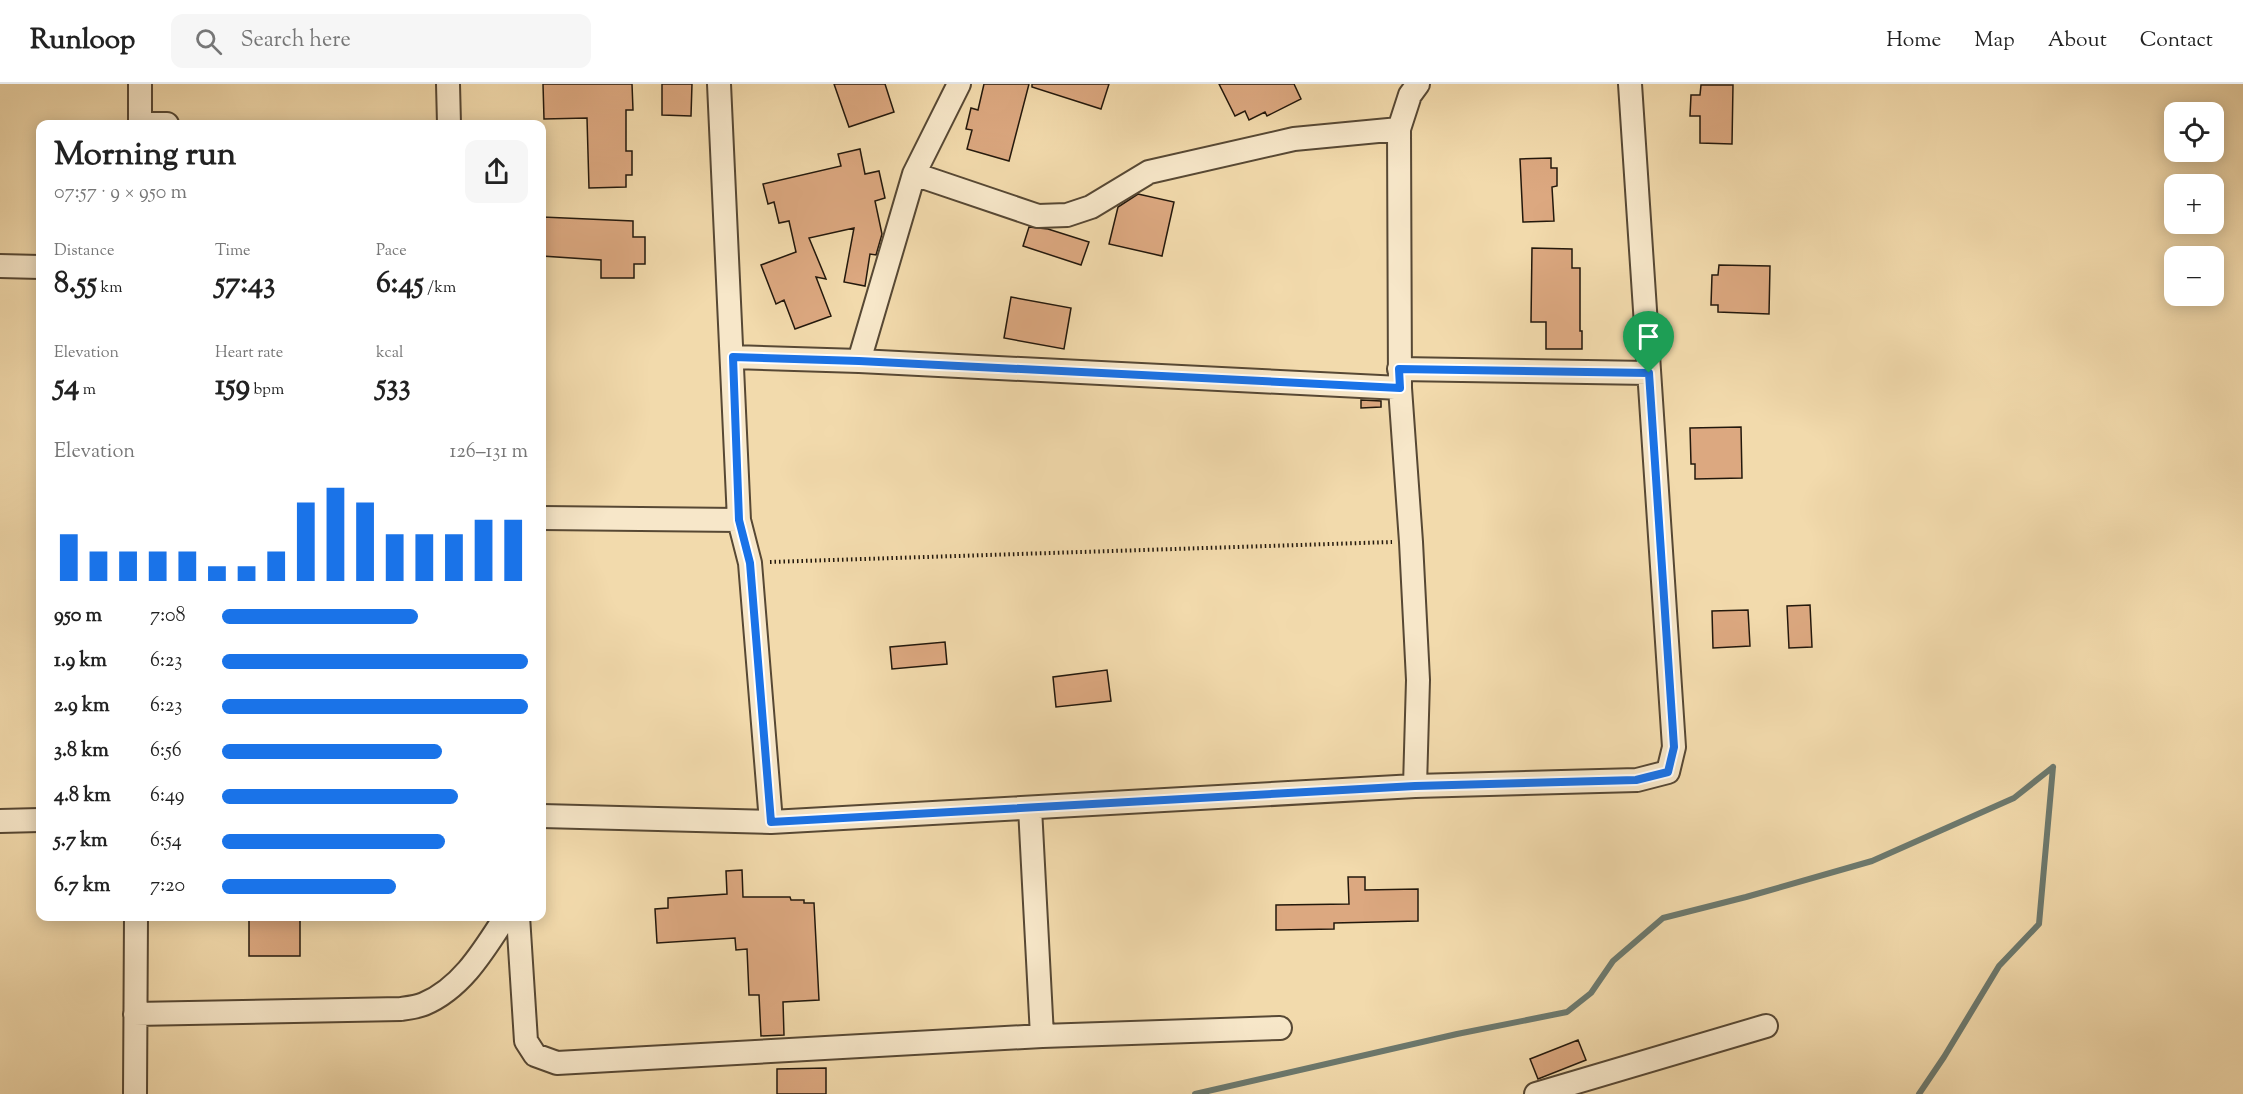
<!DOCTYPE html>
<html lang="en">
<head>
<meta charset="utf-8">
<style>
	:root { --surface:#fff; --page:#f6f6f6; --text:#222; --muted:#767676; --line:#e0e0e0; --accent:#1a73e8 }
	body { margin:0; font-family:"Sorts Mill Goudy",serif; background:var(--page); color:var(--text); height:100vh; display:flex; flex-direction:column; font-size:22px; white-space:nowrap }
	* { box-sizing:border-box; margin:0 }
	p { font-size:20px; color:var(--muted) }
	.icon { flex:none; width:33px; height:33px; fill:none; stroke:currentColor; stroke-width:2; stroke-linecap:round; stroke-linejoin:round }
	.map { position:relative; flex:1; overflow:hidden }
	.sheet { position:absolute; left:36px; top:36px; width:510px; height:801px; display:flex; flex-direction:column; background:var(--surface); border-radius:12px; box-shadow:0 3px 15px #0003 }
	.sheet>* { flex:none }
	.fabs { position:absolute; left:2164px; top:18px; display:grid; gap:12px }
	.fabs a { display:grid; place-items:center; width:60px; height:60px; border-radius:12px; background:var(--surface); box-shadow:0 3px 15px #0003; font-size:30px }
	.pin { position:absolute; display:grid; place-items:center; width:51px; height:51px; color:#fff; margin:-62px -26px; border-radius:50% 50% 50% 0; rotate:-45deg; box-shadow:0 0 6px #0007 }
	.pin .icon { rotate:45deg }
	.round { display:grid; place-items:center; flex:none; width:63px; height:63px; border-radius:12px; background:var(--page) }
	.overview { display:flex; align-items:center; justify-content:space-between; height:102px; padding:0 18px }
	h1 { font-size:33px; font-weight:700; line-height:45px }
	.figures { display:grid; grid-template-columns:repeat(3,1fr); gap:9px; height:102px; padding:6px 18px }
	.figures div { display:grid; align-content:center }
	.figures b { font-size:30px; font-weight:700 }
	.figures small { font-size:16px; font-weight:400 }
	.figures p { font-size:16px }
	.chart { height:168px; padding:12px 18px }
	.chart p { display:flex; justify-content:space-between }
	.chart svg { width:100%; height:108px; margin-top:6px; stroke:var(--accent); stroke-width:6 }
	ul { padding:0 18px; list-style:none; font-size:20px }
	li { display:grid; grid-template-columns:96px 72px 1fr; align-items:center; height:45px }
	li i { height:15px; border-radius:8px; background:var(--accent) }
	header { display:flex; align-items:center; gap:36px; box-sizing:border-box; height:84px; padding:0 30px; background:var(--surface); border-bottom:2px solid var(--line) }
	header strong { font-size:28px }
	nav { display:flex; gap:33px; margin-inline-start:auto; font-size:21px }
	.search { width:420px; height:54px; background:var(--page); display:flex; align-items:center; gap:15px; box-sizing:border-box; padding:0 21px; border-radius:12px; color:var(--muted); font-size:22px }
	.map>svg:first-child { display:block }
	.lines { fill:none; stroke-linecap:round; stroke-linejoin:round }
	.stream { stroke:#6c796e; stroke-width:6 }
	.building { fill:#dca880; stroke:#23180c; stroke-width:1.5 }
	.minor-casing { stroke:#574834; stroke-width:26 }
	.path { stroke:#23180c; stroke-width:4; stroke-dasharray:1.5 3; stroke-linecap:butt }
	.minor { stroke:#f7e7c9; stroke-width:22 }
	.route-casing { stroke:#fff; stroke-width:12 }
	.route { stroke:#1a73e8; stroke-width:8 }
</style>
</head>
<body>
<header>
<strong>Runloop</strong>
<div class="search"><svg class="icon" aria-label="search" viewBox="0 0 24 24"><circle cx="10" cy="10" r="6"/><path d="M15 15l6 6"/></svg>Search here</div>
<nav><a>Home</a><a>Map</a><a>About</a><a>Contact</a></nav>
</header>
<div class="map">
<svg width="2243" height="1010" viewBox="0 0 2243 1010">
	<rect width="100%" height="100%" fill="#f2daac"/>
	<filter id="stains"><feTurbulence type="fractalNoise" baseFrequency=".00333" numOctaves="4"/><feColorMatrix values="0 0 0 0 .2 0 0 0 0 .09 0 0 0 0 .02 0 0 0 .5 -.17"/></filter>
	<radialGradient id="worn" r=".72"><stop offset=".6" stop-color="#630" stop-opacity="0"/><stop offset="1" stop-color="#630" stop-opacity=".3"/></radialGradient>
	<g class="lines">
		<!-- stream -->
		<path class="stream" d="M1195,1010L1457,950L1567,928L1591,909L1613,877L1663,834L1746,813L1872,777L2014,714L2053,683
			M1919,1010L1944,973L1999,882L2039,840L2053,683"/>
	</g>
	<!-- building -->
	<path class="building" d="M543,0H632L633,26H626V67H632V91H626V103L589,104L587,34L544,35Z
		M662,0H692L691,32L662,31Z
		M834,0H885L894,28L849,43Z
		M984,0H1029L1009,77L967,65L972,46L966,45L971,24L978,26Z
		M1032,0H1109L1101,25L1032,3Z
		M1219,0H1294L1301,15L1267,32L1265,28L1249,36L1245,27L1235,32Z
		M1701,1H1733L1732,60L1700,59V32H1690L1691,11H1700Z
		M860,65L865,90L879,87L885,114L875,117L882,150L876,171L870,170L865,202L844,198L854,144L809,154L826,195L816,193L831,232L795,245L784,216L776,220L761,181L796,168L789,137L779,139L774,118L768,120L763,100L841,82L838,70Z
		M1551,74V84H1557V102L1552,103L1554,137L1523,138L1520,75Z
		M1138,110L1174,118L1162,172L1109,160L1118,123Z
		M542,133L633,137V153H645V180H634V194H601V176L542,172Z
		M1029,143L1048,145L1089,158L1081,181L1023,162Z
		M1532,164L1572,165V184H1580V247H1582V265H1546V238H1531Z
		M1719,181L1770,182L1769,230L1718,228V221H1711L1712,191H1718Z
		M1011,213L1071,224L1064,265L1004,254Z
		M1361,316L1381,317V323L1361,324Z
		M1741,343L1742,394L1695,395V380H1691L1690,344Z
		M1810,521L1812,563L1789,564L1787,522Z
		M1748,526L1750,562L1713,564L1712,527Z
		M945,558L947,580L892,585L890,563Z
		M1107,586L1111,617L1056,623L1053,593Z
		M742,786L743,813H790L791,816H804V819H814L819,916L783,918L784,951L761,952L759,911H749L747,865L736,866L735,854L657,859L655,825L668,824V814L727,810L726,787Z
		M1348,793H1365V806L1418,805V837L1334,839V845L1276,846V821L1349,820Z
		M249,833H300V872H249Z
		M1578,956L1586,976L1538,995L1530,975Z
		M826,984V1010H777V985Z"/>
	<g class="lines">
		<!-- minor casing -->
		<g class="minor-casing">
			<path id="minor" d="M448,0L449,40
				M719,0L739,436L750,479L771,738
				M140,40V0
				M140,40H167
				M914,90L1038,132L1067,131L1091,123L1149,88L1294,55L1399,45
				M0,182L40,183
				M733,273L859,277L1400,304
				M859,277L914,90L959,0
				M1399,285L1649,289
				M542,434L739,436
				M1415,702L1418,596L1411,458L1400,304L1399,45L1410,11L1418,0
				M1030,724L1042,952
				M542,732L771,738L1415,702L1637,696L1668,688L1674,663L1630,0
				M0,737L40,736
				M518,832L526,957L535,971L557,979L1042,952L1280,944
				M135,930L401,925C408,924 417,923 424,920C462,904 484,866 506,832
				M135,1010L136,832
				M1536,1010L1766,942"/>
		</g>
		<!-- path -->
		<path class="path" d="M770,478L1392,458"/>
		<!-- minor -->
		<use href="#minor" class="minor"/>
	</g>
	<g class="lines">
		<!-- route casing -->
		<g class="route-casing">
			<path id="route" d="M733,273L859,277L1400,304L1399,285L1649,289L1674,663L1668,688L1636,696L1415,702L771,738L750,479L739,436Z"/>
		</g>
		<!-- route -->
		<use href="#route" class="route"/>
	</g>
	<rect width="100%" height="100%" filter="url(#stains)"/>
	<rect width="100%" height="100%" fill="url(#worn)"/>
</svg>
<div class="fabs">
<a><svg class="icon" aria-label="locate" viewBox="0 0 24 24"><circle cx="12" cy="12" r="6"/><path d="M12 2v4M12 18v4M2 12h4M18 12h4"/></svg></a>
<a>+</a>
<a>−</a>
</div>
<div class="pin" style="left:1649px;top:289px;background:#1e9e55"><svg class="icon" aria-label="arrive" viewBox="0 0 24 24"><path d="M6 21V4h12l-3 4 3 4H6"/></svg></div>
<section class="sheet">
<div class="overview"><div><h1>Morning run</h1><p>07:57 · 9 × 950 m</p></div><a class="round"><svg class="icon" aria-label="share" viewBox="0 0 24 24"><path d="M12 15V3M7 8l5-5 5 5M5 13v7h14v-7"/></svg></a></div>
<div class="figures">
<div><p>Distance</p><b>8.55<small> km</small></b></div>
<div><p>Time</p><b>57:43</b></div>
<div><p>Pace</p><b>6:45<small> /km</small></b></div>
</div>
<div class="figures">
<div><p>Elevation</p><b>54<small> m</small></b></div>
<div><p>Heart rate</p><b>159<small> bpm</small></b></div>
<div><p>kcal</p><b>533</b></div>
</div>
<div class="chart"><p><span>Elevation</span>126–131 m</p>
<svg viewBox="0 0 160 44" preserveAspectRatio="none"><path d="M5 44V25M15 44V32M25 44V32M35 44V32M45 44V32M55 44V38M65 44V38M75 44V32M85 44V12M95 44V6M105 44V12M115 44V25M125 44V25M135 44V25M145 44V19M155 44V19"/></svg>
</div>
<ul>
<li><b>950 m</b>7:08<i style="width:64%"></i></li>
<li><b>1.9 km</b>6:23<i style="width:100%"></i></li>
<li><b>2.9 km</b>6:23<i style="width:100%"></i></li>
<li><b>3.8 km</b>6:56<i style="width:72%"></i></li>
<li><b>4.8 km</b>6:49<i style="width:77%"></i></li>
<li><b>5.7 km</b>6:54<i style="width:73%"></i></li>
<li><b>6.7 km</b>7:20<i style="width:57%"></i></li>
</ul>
</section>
</div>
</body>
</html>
